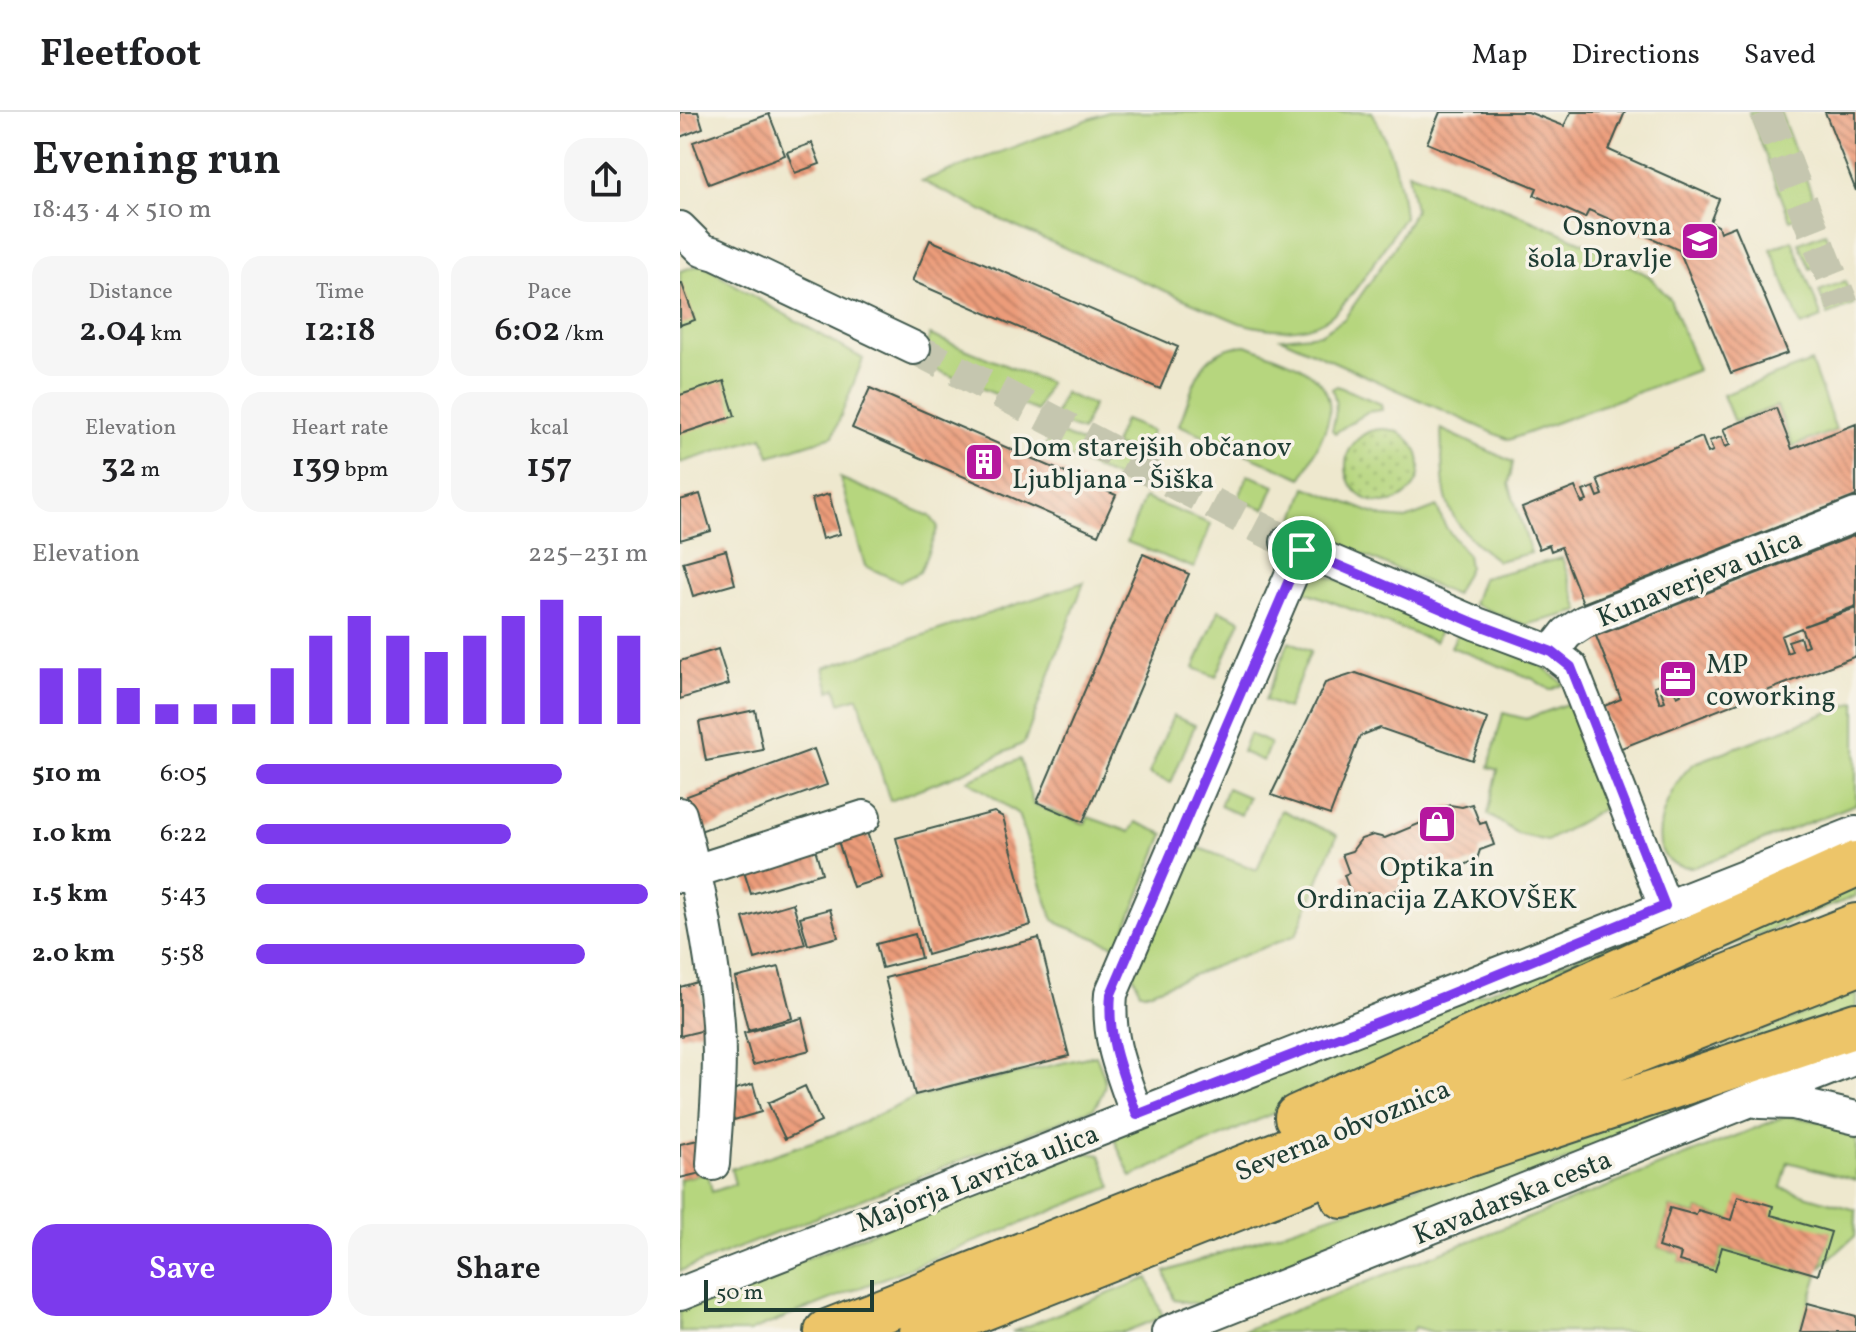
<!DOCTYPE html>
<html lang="en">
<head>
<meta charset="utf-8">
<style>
	:root { --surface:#fff; --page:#f6f6f6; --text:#202124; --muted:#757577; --line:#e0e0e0; --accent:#7c3aed }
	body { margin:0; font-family:Vollkorn,serif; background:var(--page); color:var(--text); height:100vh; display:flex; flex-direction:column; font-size:30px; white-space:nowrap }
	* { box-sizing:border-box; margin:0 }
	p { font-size:26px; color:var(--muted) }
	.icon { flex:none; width:44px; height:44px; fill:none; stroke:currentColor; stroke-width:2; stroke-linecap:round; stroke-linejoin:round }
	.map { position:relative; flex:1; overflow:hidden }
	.drawer { display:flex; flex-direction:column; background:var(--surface); width:680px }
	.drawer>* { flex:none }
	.scale { position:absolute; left:24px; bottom:20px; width:170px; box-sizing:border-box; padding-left:8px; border:4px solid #1f3d34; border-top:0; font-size:22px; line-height:28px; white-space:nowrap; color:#1f3d34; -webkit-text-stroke:6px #f7f3e8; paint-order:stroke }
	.pin { position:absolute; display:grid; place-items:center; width:68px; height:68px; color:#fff; margin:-34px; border:4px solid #fff; border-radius:50%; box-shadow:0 2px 8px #0007 }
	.round { display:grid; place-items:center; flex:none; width:84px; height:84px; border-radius:24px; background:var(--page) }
	.head { display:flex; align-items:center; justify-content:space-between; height:136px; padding:0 32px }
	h1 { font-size:44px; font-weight:600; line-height:60px }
	.metrics { display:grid; grid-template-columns:repeat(3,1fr); gap:12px; height:136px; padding:8px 32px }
	.metrics div { display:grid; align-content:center; border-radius:20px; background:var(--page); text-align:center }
	.metrics b { font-size:34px; font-weight:600 }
	.metrics small { font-size:22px; font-weight:400 }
	.metrics p { font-size:22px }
	.chart { height:224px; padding:16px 32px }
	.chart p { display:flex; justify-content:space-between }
	.chart svg { width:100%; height:144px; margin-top:8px; stroke:var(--accent); stroke-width:6 }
	.cta { display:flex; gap:16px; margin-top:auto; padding:16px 32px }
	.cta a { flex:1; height:92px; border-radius:24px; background:var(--accent); color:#fff; font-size:32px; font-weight:600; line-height:92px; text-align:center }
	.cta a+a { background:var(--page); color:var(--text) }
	ul { padding:0 32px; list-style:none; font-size:26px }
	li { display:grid; grid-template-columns:128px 96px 1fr; align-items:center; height:60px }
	li i { height:20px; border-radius:10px; background:var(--accent) }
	header { display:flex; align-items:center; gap:48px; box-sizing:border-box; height:112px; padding:0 40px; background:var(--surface); border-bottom:2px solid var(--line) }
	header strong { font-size:38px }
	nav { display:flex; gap:44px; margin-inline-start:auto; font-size:28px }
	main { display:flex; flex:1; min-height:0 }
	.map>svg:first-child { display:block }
	.grass { fill:#b6d67e; stroke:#6a8a59; stroke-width:2 }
	.park { fill:url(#park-dots); stroke:#6a8a59; stroke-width:2 }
	.building { fill:url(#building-back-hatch); fill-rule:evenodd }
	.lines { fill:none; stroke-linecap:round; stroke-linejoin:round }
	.minor-tunnel { stroke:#c5c6af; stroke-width:32; stroke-dasharray:32 16; stroke-linecap:butt }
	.minor-casing { stroke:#3e574b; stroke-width:36 }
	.highway-casing { stroke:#3e574b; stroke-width:48 }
	.minor { stroke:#fff; stroke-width:32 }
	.highway { stroke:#edc569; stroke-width:44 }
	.route-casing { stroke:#fff; stroke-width:16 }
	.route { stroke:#7c3aed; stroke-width:10 }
	.labels { text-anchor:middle; stroke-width:7; stroke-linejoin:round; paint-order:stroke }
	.poi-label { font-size:28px; fill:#1f3d34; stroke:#f7f3e8; text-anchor:start }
	.street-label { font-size:28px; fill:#1f3d34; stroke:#f7f3e8 }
</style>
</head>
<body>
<header>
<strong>Fleetfoot</strong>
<nav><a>Map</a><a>Directions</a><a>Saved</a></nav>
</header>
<main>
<section class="drawer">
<div class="head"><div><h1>Evening run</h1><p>18:43 · 4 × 510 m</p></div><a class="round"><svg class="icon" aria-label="share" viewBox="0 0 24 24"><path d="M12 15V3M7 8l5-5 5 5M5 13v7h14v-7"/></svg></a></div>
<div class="metrics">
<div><p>Distance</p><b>2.04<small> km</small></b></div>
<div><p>Time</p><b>12:18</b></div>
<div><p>Pace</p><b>6:02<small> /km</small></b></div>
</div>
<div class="metrics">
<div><p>Elevation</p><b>32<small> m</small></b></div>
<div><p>Heart rate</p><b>139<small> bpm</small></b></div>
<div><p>kcal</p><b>157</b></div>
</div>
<div class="chart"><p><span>Elevation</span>225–231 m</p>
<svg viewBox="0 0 160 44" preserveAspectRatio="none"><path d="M5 44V27M15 44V27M25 44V33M35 44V38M45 44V38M55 44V38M65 44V27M75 44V17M85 44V11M95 44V17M105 44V22M115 44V17M125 44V11M135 44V6M145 44V11M155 44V17"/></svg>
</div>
<ul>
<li><b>510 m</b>6:05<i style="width:78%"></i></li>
<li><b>1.0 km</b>6:22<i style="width:65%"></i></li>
<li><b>1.5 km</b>5:43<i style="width:100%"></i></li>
<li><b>2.0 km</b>5:58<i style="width:84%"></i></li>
</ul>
<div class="cta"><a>Save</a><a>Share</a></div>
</section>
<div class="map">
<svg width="1176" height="1220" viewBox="0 0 1176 1220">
	<defs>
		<pattern id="park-dots" width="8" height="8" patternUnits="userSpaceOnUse" patternTransform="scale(2)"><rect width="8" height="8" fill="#b6d67e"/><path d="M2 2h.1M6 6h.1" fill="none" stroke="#93af68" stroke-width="1.8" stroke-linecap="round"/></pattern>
		<pattern id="building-back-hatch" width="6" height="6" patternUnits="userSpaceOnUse" patternTransform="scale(2)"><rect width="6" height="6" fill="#ec9c7a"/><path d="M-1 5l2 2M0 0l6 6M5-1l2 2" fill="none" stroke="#bf8065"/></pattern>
	</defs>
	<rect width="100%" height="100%" fill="#f7f3e8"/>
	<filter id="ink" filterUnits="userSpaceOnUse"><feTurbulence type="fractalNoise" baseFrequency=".0125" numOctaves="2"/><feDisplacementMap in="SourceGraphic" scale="16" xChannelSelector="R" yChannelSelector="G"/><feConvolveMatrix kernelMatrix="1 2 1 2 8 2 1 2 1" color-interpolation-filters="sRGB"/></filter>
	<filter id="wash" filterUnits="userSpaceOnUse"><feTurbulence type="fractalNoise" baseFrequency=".006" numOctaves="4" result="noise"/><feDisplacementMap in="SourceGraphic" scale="32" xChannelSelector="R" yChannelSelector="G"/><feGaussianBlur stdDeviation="1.8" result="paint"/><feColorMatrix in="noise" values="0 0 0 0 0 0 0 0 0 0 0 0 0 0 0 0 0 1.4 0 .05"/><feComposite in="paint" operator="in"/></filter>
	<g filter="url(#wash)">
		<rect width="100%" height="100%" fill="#eee8ce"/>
		<!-- grass -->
		<path class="grass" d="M428,0H692C710,33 721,68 724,105C706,131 670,194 645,208C619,223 586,218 560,211L336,115L242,69Z
			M1069,0H1100L1138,98L1110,108Z
			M728,60L829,98L927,141L969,164L990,187L1018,258L829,328L601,226L640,222L664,207L714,136L735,98Z
			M1145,121L1156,146L1130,157L1119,131Z
			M1112,128L1142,206L1121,214L1091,137Z
			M23,152L66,180L183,247L153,324L90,344L83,325L0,351V159Z
			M1165,169L1174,193L1148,203L1139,179Z
			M250,223L369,271L357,299L239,251Z
			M566,233C604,248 665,261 646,315C640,332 630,349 622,366L499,313C515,274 517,236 566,233Z
			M1131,250L1156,318L1113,334L1097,294L1054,310L1043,283Z
			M657,274L701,292L702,298L687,300L655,321L652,318C656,303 658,292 652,277Z
			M384,281L413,293L402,319L373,308Z
			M444,308L472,319L462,344L434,333Z
			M761,317L833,350L829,372L851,441L818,449C758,404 764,387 761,317Z
			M373,318L455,354L448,371L365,335Z
			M568,363L595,373L585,397L558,388Z
			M160,366L250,404L258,415L240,460L220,470L185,454Z
			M626,375L703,405L726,407L757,395L765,414L787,443L789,455L775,483L613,412Z
			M464,386L531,412L514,456L447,430Z
			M882,446L900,499L845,513L793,492L802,466Z
			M646,463L763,512L755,530L624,479L632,464Z
			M404,470L344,631L286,659L210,689L178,585L160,591L156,576L150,579L144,556Z
			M539,498L561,508L536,565L514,556Z
			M779,519L862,554L884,572L870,578L853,567L771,535Z
			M609,529L631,539L607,597L585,588Z
			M1176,590V692L1015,755C1005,755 993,754 986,746C967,723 993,666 1015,651Z
			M889,591L927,684L924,696L867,729L838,722L808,702L818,658L809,655L823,601L846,607Z
			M493,604L515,613L491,671L469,662Z
			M569,622L590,631L583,649L562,640Z
			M340,647L353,692L405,712L408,705L450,720L456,710L484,722L438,835L382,813L373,807L338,702L288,668Z
			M547,676L568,685L561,703L540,694Z
			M601,698L657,723L616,823L469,880H460L453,862L514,734L577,758Z
			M1176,740L451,1065L432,1022Z
			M1176,763V784L857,910Z
			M1176,881V900L870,1003Z
			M1176,925V935L518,1192L494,1188L485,1160Z
			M416,943C426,968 430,972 414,996L0,1159V1067L28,1061L32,1080L55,1072L51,1057L164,1019L234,986Z
			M1106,1004L1176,1015V1068L1108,1050L1101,1076L1176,1098L1175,1124L1141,1155L1150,1120L1051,1108L1018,1098L1016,1103L990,1096L978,1135L1001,1142L999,1149L1035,1159L1042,1135L1138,1163L1120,1220H753L734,1215L732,1220H560Z
			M398,1039L420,1043L432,1075L69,1220H0V1196Z
			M468,1166L483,1205L444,1220H332Z"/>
		<!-- park -->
		<path class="park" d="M666 354a37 37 0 1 1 74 0a37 37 0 1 1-74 0Z"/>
		<g id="blocks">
			<!-- building -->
			<path class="building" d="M0,0H18L23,16L0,25Z
				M760,0H848L884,14L891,0H945L929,38L1039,87L1030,110L1038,114L1040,120L1055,114L1108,241L1051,261L999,138L909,98L905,106L854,83L857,76L747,31Z
				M1145,0H1176V79Z
				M89,2L105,43L29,72L13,30Z
				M132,31L140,52L115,61L107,40Z
				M250,128L498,235L480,277L232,169Z
				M0,172H2L15,208L0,213Z
				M44,269L55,304L0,322V283Z
				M190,276L436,383L418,423L172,316Z
				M1096,296L1112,337L1176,312V384L903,491L881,435L871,439L869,433L859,437L842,396L895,375L902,391L907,389L903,379L914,375L918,385L923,383L917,367L1022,325L1028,341L1033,339L1029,329L1041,325L1045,335L1050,333L1043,317Z
				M20,382L31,419L0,428V388Z
				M149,382L160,422L142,427L132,387Z
				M1176,423V494L1124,514L1176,496V544L939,637L922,595L941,587L916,524ZM1121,516L1128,533L1123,535L1120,525L1108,529L1112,539L1107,541L1101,524ZM995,566L1001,582L997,584L993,575L981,579L985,589L980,591L974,574Z
				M46,438L55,472L13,484L3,450Z
				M463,442L509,462L403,710L357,690Z
				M38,537L49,572L0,587V549Z
				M676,561L808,607L792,648L700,616L680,624L650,703L591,683L645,571Z
				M75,598L83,638L26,649L19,610Z
				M134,637L147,673L20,719L7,684Z
				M792,692L800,712L806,710L814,733L800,738L797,747L783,754L764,752L725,767L717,778L703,783L688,781L673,787L664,763L669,761L662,742L672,739L681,727L693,723L705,726L746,709L757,698L770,693L782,695Z
				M314,700L323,705L351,813L247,843L216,726Z
				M183,708L202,766L173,775L154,717Z
				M132,726L142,761L71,782L60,747Z
				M113,791L125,832L75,847L63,806Z
				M150,797L158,825L128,833L120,805Z
				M235,822L241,846L202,856L196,832Z
				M359,826L389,944L235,983L205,866Z
				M99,855L112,906L68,918L55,866Z
				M17,870L29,917L0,924V875Z
				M122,906L130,938L73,953L64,921Z
				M73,972L81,1000L54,1008L46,980Z
				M125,974L141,1010L105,1027L88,991Z
				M18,1028L25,1060L0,1066V1032Z
				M1058,1084L1093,1094L1091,1103L1151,1120L1138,1163L1042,1135L1035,1159L999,1149L1001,1142L978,1135L990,1096L1016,1103L1018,1098L1051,1108Z
				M1128,1191L1176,1204V1220H1120Z"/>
		</g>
	</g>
	<g filter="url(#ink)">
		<use href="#blocks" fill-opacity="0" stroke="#3e574b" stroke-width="2"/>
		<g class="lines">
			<!-- minor-tunnel -->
			<path class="minor-tunnel" d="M1086,0L1163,193
				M234,236L607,430"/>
			<!-- minor casing -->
			<g class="minor-casing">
				<path id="minor" d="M0,116L22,138L36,142L234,236
					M607,430L797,512L872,540
					M0,702C18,771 33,840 38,912C41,958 36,1006 33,1052
					M0,764L184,705
					M985,794L891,555L872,540L887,521L904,510L1176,403
					M1080,990L1113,991L1176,1006
					M457,1003C442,960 427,928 431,882L622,438
					M0,1182L1176,721
					M488,1220L1176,946"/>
			</g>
			<!-- highway casing -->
			<g class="highway-casing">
				<path id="highway" d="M617,1005L1176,752
					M663,1084L1176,913
					M147,1220L1176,814
					M242,1220L1176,852"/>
			</g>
			<!-- minor -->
			<use href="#minor" class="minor"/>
			<!-- highway -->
			<use href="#highway" class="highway"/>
		</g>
	</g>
	<g class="lines" filter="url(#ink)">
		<!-- route casing -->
		<g class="route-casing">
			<path id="route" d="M622,438L797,512L872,540L891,555L985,794L765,884L457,1003C442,960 427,928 431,882Z"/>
		</g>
		<!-- route -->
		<use href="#route" class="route"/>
	</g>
	<!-- icons -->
	<defs>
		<g id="school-square" transform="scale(2)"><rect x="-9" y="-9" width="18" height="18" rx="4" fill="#b5179e" stroke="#f7f3e8"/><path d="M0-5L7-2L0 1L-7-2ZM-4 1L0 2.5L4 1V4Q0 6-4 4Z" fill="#fff"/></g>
		<g id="building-square" transform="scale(2)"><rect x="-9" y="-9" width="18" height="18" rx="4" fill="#b5179e" stroke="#f7f3e8"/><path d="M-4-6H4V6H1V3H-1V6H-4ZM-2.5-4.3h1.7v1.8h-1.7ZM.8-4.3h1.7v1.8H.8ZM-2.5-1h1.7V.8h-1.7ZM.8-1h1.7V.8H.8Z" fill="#fff"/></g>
		<g id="office-square" transform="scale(2)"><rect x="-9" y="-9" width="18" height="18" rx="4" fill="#b5179e" stroke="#f7f3e8"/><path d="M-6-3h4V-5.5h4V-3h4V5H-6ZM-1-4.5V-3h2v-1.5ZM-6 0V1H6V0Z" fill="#fff"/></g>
		<g id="shop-square" transform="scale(2)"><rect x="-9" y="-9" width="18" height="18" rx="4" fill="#b5179e" stroke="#f7f3e8"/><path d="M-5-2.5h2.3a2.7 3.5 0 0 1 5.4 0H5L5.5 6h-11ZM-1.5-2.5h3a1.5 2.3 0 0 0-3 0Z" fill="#fff"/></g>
	</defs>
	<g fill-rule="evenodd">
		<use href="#school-square" x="1020" y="129"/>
		<use href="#building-square" x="304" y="350"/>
		<use href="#office-square" x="998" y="567"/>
		<use href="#shop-square" x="757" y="712"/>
	</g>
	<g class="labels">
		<!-- poi labels -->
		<g class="poi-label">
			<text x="992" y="123" text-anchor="end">Osnovna<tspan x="992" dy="32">šola Dravlje</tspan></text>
			<text x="332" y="344">Dom starejših občanov<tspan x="332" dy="32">Ljubljana - Šiška</tspan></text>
			<text x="1026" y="561">MP<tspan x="1026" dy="32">coworking</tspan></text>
			<text x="757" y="764" text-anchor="middle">Optika in<tspan x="757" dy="32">Ordinacija ZAKOVŠEK</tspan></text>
		</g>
		<!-- street labels -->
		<g class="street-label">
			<text transform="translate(1019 465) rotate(-22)" y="10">Kunaverjeva ulica</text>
			<text transform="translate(662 1017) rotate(-22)" y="10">Severna obvoznica</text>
			<text transform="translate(297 1065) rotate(-21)" y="10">Majorja Lavriča ulica</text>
			<text transform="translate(832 1084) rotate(-22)" y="10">Kavadarska cesta</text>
		</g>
	</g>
</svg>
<div class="scale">50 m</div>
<div class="pin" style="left:622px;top:438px;background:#1e9e55"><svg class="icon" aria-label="arrive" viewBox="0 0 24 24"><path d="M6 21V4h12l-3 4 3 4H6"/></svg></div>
</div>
</main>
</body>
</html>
